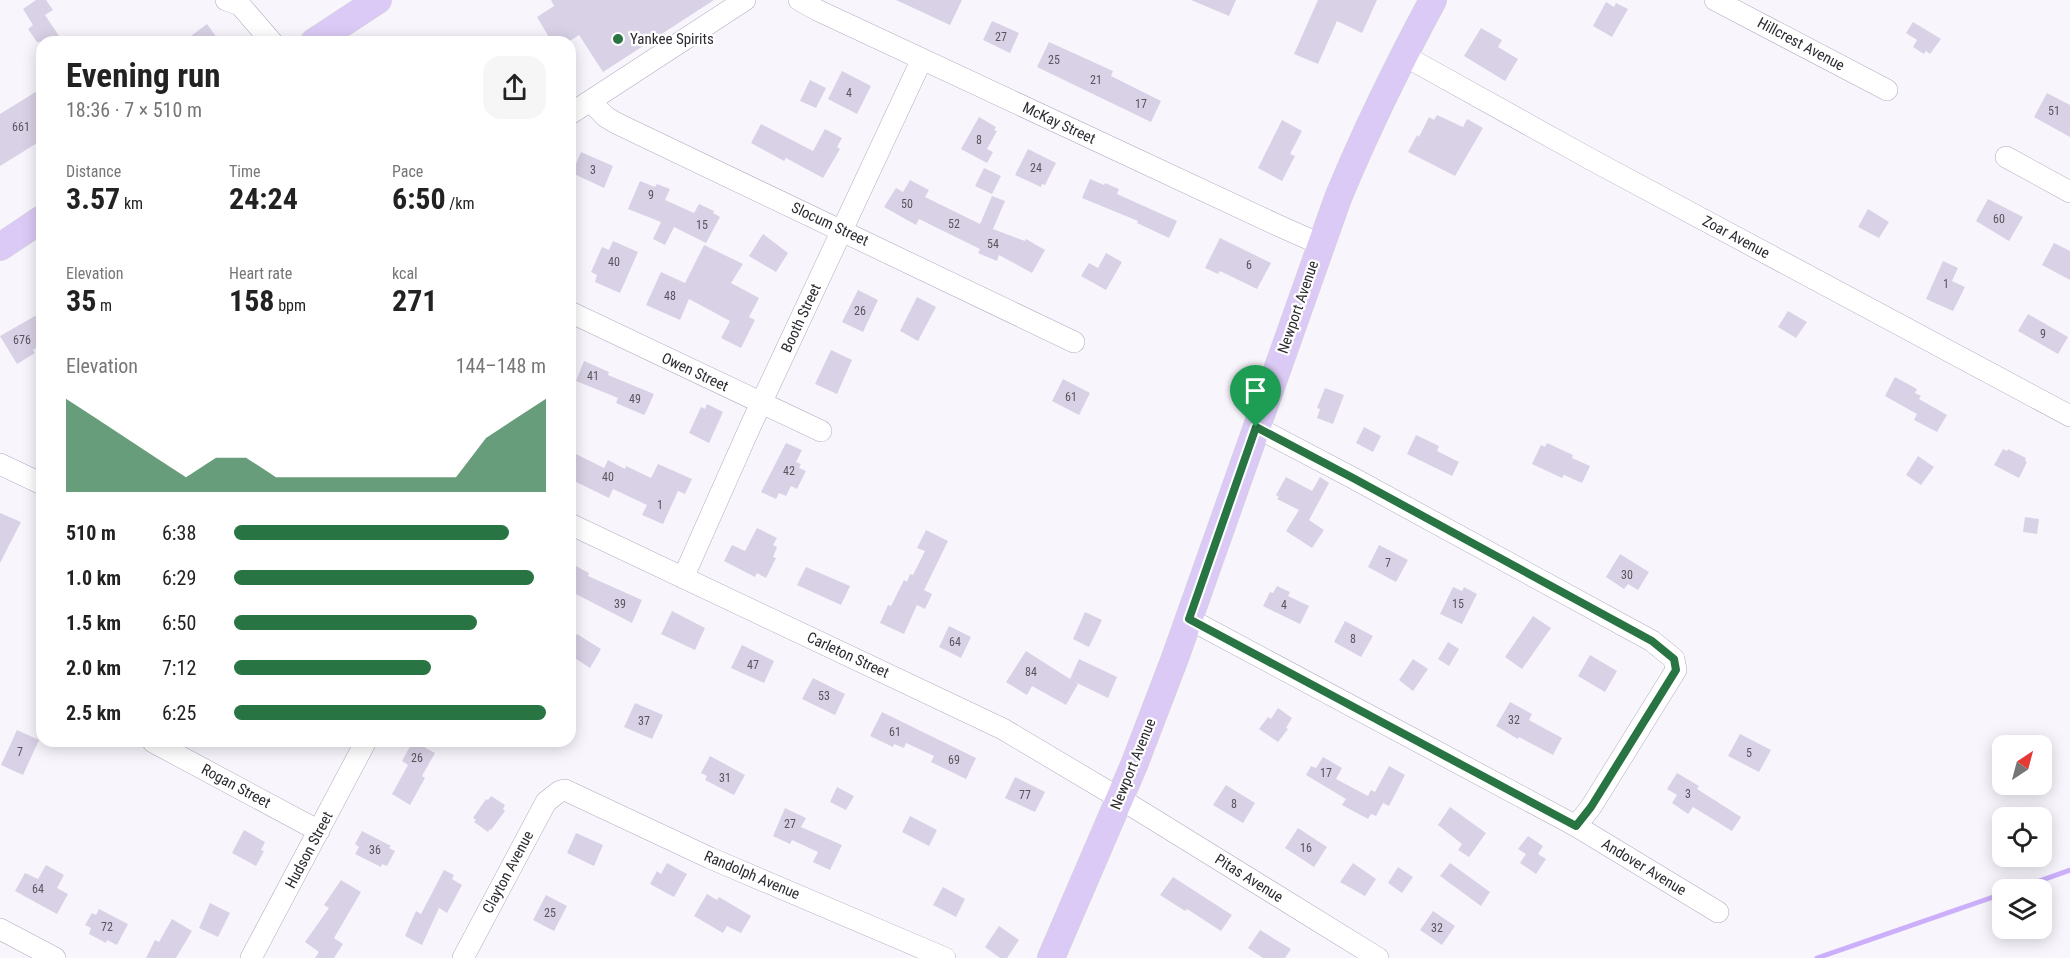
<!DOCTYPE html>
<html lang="en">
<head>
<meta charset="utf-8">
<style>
	:root { --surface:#fff; --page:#f6f6f6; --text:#222; --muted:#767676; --accent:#287443 }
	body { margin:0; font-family:"Roboto Condensed",sans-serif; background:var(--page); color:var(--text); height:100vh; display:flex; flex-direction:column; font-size:22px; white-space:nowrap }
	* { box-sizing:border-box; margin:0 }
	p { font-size:20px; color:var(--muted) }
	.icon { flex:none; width:33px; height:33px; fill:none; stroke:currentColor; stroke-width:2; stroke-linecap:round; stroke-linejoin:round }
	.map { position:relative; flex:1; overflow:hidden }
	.sheet { position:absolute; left:36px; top:36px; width:540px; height:711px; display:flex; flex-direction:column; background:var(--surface); border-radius:18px; box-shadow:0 3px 15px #0003 }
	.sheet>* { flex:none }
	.needle { width:39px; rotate:36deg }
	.fabs { position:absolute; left:1992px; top:735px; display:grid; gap:12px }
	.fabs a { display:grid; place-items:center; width:60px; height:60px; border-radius:12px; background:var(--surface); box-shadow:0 3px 15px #0003; font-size:30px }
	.pin { position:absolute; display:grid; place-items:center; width:51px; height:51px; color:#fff; margin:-62px -26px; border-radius:50% 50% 50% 0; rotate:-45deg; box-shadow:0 0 6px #0007 }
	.pin .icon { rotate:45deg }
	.round { display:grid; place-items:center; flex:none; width:63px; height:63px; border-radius:18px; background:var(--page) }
	.head { display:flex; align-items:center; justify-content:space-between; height:102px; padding:0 30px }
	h1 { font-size:33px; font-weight:700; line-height:45px }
	.metrics { display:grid; grid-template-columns:repeat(3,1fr); gap:9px; height:102px; padding:6px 30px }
	.metrics div { display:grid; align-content:center }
	.metrics b { font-size:30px; font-weight:700 }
	.metrics small { font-size:16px; font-weight:400 }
	.metrics p { font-size:16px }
	.chart { height:168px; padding:12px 30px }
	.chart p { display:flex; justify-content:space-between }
	.chart svg { width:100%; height:108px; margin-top:6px; fill:var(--accent); opacity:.7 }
	ul { padding:0 30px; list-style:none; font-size:20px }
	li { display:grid; grid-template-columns:96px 72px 1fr; align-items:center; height:45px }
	li i { height:15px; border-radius:8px; background:var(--accent) }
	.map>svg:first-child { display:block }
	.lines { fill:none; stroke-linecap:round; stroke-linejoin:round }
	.stream { stroke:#ccaffa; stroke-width:5 }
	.building { fill:#d9d2e6 }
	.minor-casing { stroke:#b3acc0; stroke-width:22 }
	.major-casing { stroke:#d5d4d6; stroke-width:28 }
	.minor { stroke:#fff; stroke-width:21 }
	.major { stroke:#dbcaf5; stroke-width:27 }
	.route-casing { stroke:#fff; stroke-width:12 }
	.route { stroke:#287443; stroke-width:8 }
	.poi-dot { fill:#287443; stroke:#fff; stroke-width:2 }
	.labels { text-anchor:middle; stroke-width:4.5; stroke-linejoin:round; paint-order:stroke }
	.number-label { font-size:12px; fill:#58545e }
	.poi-label { font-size:15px; fill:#2d2a31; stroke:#fff; text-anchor:start }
	.street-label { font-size:15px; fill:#2d2a31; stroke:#fff }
</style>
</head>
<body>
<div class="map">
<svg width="2070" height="958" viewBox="0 0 2070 958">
	<rect width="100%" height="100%" fill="#f8f5fd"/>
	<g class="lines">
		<!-- stream -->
		<path class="stream" d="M2014,890L2070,870
			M1817,958L2002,894"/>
	</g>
	<!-- building -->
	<path class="building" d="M36,0H46L53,10L45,15L63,42H37L28,29L33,25L23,9Z
		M551,0H714L603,72L579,35L568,42H552L537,17L554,6Z
		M896,0H962L950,25Z
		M1191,0H1236L1229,16Z
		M1318,0H1377L1362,33L1337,21L1318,64L1294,54Z
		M1606,2L1614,7L1616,3L1628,9L1612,37L1593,26Z
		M992,21L1019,33L1010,53L983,40Z
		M1913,22L1941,39L1930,54L1926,51L1924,54L1913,47L1917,40L1906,33Z
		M207,24L220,42H183Z
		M1481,28L1502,40L1498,47L1518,59L1505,81L1464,56Z
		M1049,42L1113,71L1111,76L1161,101L1151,122L1037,67Z
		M842,71L871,86L857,114L828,99Z
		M810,80L826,88L816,108L800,101Z
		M42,88V140L0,166V114Z
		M2047,93L2070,105V137L2034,117Z
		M1437,115L1463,127L1467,119L1483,128L1455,176L1408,152L1417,135L1419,137L1429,117L1434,120Z
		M979,117L996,127L994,130L997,131L987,149L993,152L987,163L961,149Z
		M1282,120L1302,131L1290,154L1295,156L1282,181L1258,168Z
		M761,124L813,151L825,129L842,138L837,147L840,149L823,178L786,158L784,161L751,143Z
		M1028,149L1056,163L1045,185L1042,184L1041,187L1015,175Z
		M581,152L613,166L604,188L572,173Z
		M984,168L1001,176L992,194L975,186Z
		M1090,179L1104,185L1105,183L1119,189L1117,194L1177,221L1169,238L1137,223L1138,221L1082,198Z
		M910,180L929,190L925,197L980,224L992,196L1005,201L993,229L1025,241L1026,239L1045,250L1032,273L999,255L997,261L978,253L980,249L919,219L916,225L884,207L896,188L903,192Z
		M640,181L655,187L657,184L670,189L665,200L694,213L699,204L714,211L713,213L720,217L706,243L674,227L665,245L653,239L661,222L628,209Z
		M1988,199L2023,217L2009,241L1976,221Z
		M1868,209L1889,222L1879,238L1858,227Z
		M763,234L788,253L776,272L749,256Z
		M1220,238L1271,263L1257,289L1220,271L1218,274L1205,268Z
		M613,241L638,252L620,293L595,282L597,275L591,272L602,247L609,250Z
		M2054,243L2070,251V280L2042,265Z
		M704,245L743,264L731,283L759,298L749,317L755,320L741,348L721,338L730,321L689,299L680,320L646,305L661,272L685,283Z
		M1106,253L1122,262L1106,290L1081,276L1089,263L1098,268Z
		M1943,261L1958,268L1952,281L1965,287L1953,311L1926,299Z
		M858,290L878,300L863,332L842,322Z
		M917,297L936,307L918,341L900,331Z
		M1788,311L1807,322L1796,338L1778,327Z
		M42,312V344L33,350L35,353L17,364L0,336Z
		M2028,314L2068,337L2058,354L2018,331Z
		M831,350L852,360L837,394L815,384Z
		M584,361L609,372L608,375L654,394L646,412L644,415L616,403L618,398L576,381Z
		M1895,377L1917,389L1915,393L1921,396L1919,399L1947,415L1937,432L1914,420L1917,414L1885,396Z
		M1063,379L1090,393L1079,415L1052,401Z
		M1325,388L1344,395L1333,424L1317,418L1320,409L1317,408Z
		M707,404L723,412L709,443L689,433L701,407L705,409Z
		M1364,427L1381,436L1373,452L1356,443Z
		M1416,435L1439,446L1437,451L1459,462L1452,476L1407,454Z
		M786,443L802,450L796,462L801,464L799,468L806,471L797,489L791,486L786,496L779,493L776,499L761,492Z
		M1547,443L1573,455L1572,458L1590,466L1582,483L1564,475L1562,478L1532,464L1541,445L1545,447Z
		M2003,449L2007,451L2008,449L2026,458L2025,461L2027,462L2019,478L1994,465Z
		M570,451L604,468L608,460L625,469L626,466L651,478L658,464L692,479L685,494L678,491L663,524L642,515L647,505L613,489L609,498L570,479Z
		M1918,456L1934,467L1921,485L1906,475Z
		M1286,477L1312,491L1320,477L1329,483L1309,520L1324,530L1312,548L1286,531L1299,510L1277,499L1279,497L1276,495Z
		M0,513L21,522L0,563Z
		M2025,517L2039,519L2037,534L2023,532Z
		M757,528L777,538L773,545L777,547L773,557L776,558L766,578L757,573L755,577L724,561L732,545L745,551Z
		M926,530L948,541L924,590L932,594L925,609L917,605L904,634L880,623L888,605L891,606L904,580L907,582L910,574L913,575L925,551L917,548Z
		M1379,545L1408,560L1396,582L1368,567Z
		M1620,554L1649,572L1638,590L1628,584L1624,589L1606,577Z
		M570,563L589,573L588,576L642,600L632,623L570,591Z
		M806,567L850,586L841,605L797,585Z
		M1277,586L1290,592L1288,596L1309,606L1300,624L1263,606L1270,592L1273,593Z
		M1453,587L1462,591L1464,587L1477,594L1462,624L1440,614Z
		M672,611L705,628L695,650L661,634Z
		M1085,612L1102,620L1089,647L1073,639Z
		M1533,616L1551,628L1522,669L1505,657Z
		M1345,621L1373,636L1361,657L1334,642Z
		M949,626L971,637L961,658L939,647Z
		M577,634L601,649L590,668L570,655V646Z
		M1448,642L1459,649L1449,666L1438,659Z
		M742,645L774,661L764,683L731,668Z
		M1026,651L1070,679L1079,659L1117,677L1108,698L1073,681L1078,684L1066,705L1032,686L1027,695L1006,682Z
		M1590,655L1617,671L1605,692L1578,676Z
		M1413,659L1428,669L1413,691L1399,680Z
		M813,678L845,694L835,715L802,699Z
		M1510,702L1532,714L1529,720L1562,738L1553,755L1519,737L1518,739L1496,726Z
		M635,703L663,715L652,739L624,727Z
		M1278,708L1292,718L1286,728L1288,729L1278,742L1259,729L1268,717L1271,719Z
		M882,712L976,758L966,779L931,762L934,756L906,743L904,748L894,744L893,747L870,736Z
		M17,730L39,740L23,775L1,765Z
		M1740,734L1771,750L1759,772L1728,756Z
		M413,741L435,753L422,776L425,778L410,805L392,794L408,765L402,761Z
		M710,756L745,775L734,795L705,780L707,776L701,773Z
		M1323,757L1342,768L1336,779L1368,796L1371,790L1375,792L1389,766L1405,775L1389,806L1383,803L1376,816L1371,814L1368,819L1342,805L1346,799L1306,775L1311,766L1316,768Z
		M1677,773L1699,786L1697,789L1741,817L1732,831L1693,807L1688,814L1672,803L1677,795L1667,789Z
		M1015,777L1045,792L1035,812L1005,798Z
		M1226,785L1255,803L1243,823L1213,805Z
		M837,787L854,796L846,810L830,802Z
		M491,796L505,805L503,809L505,811L491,830L490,829L488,832L474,822L476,820L473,818L486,799L488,800Z
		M1450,807L1486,833L1469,857L1458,850L1462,844L1438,825Z
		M785,808L806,818L801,827L842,845L830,870L813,862L818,852L792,840L790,844L773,836Z
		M910,816L937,830L929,846L902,832Z
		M1298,828L1327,847L1314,867L1285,848Z
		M244,830L265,842L261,850L264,851L256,866L232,853Z
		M362,831L391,846L389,848L395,851L387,866L382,864L381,867L355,854L359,847L355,844Z
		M576,833L603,845L594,866L567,853Z
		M1528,836L1543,846L1538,854L1546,859L1536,874L1520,863L1526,854L1518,849Z
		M667,863L687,874L674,897L650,884L657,871L661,874Z
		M1353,863L1376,879L1365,896L1340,882Z
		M1450,863L1490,892L1481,906L1440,876Z
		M46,865L64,875L57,888L68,894L57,914L15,891L25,873L38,879Z
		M1398,867L1413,877L1402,893L1388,883Z
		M444,870L454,875L452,879L462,885L447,913L439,908L422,945L405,936L416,911L421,914Z
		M1173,877L1232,915L1221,931L1187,909L1185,911L1160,895Z
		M341,880L361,892L334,938L343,944L334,958H315L319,952L305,942L329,908L324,905Z
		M943,887L965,899L956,917L933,905Z
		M707,894L717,900L719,897L751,916L741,933L727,926L723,933L694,916Z
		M546,895L567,906L554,931L533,920Z
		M210,903L230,913L218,937L199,928Z
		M99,909L128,924L117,945L107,940L106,943L89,934L91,928L85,925L92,913L96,915Z
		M1433,911L1455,926L1442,945L1420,930Z
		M172,919L192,931L176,958H146L155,940L159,942Z
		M999,926L1019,940L1007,958H1000L985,947Z
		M1260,930L1291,949L1285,958H1263L1248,948Z"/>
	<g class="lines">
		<!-- minor casing -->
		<g class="minor-casing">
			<path id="minor" d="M226,0L240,5L272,42
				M799,0L817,10L1277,225L1320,244
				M1715,0L1887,90
				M1403,55L1592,160L2070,416
				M590,101L606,117L616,123L1074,342
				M570,114L745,0
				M2006,157L2070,192
				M570,312L821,431
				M1256,427L1353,478L1652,641L1674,659L1676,670L1591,807L1576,826
				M0,464L42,484
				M570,524L1003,729L1119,798L1378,958
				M683,578L750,427L922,59
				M1189,619L1576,826L1718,912
				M153,742L319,831
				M0,929L55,958
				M251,958L366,741
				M463,958L546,802L560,791L565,790L710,858L945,958"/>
		</g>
		<!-- major casing -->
		<g class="major-casing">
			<path id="major" d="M314,42L378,0
				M0,247L42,219
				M1051,958L1134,765L1175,658L1338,198C1366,130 1398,65 1433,0"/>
		</g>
		<!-- minor -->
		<use href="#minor" class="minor"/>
		<!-- major -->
		<use href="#major" class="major"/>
	</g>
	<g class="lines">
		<!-- route casing -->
		<g class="route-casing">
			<path id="route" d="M1256,427L1353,478L1652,641L1674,659L1676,670L1591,807L1576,826L1189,619Z"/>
		</g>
		<!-- route -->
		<use href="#route" class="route"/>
	</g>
	<!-- markers -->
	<circle class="poi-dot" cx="618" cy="39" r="6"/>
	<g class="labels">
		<!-- number labels -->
		<g class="number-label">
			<text x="1001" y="41">27</text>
			<text x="1054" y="64">25</text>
			<text x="1096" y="84">21</text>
			<text x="849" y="97">4</text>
			<text x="1141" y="108">17</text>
			<text x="2054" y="115">51</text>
			<text x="21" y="131">661</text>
			<text x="979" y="144">8</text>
			<text x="1036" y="172">24</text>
			<text x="593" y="174">3</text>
			<text x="651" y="199">9</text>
			<text x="907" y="208">50</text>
			<text x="1999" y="223">60</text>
			<text x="954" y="228">52</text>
			<text x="702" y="229">15</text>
			<text x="993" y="248">54</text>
			<text x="614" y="266">40</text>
			<text x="1249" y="269">6</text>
			<text x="1946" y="288">1</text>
			<text x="670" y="300">48</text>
			<text x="860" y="315">26</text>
			<text x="2043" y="338">9</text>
			<text x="22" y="344">676</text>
			<text x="593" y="380">41</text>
			<text x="1071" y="401">61</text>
			<text x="635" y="403">49</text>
			<text x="789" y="475">42</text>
			<text x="608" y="481">40</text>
			<text x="660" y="509">1</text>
			<text x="1388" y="567">7</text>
			<text x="1627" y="579">30</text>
			<text x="620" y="608">39</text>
			<text x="1458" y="608">15</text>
			<text x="1284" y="609">4</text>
			<text x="1353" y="643">8</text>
			<text x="955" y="646">64</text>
			<text x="753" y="669">47</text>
			<text x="1031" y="676">84</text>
			<text x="824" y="700">53</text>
			<text x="1514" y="724">32</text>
			<text x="644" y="725">37</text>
			<text x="895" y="736">61</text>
			<text x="20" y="756">7</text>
			<text x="1749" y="757">5</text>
			<text x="417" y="762">26</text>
			<text x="954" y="764">69</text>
			<text x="1326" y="777">17</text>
			<text x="725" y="782">31</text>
			<text x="1688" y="798">3</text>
			<text x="1025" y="799">77</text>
			<text x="1234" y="808">8</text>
			<text x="790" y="828">27</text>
			<text x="1306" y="852">16</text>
			<text x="375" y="854">36</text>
			<text x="38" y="893">64</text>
			<text x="550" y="917">25</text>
			<text x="107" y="931">72</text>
			<text x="1437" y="932">32</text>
		</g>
		<!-- poi labels -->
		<g class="poi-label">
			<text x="630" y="44">Yankee Spirits</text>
		</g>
		<!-- street labels -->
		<g class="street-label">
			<text transform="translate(1801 44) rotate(28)" y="5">Hillcrest Avenue</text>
			<text transform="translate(1059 123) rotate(25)" y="5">McKay Street</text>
			<text transform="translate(830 224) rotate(25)" y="5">Slocum Street</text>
			<text transform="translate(1736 237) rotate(28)" y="5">Zoar Avenue</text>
			<text transform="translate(1298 307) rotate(-71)" y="5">Newport Avenue</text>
			<text transform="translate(801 318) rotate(-65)" y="5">Booth Street</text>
			<text transform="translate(695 372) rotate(25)" y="5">Owen Street</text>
			<text transform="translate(848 655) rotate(25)" y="5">Carleton Street</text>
			<text transform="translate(1133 764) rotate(-68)" y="5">Newport Avenue</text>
			<text transform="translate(236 786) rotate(28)" y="5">Rogan Street</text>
			<text transform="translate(309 850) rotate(-62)" y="5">Hudson Street</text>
			<text transform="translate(1644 867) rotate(31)" y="5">Andover Avenue</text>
			<text transform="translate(508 872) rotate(-62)" y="5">Clayton Avenue</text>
			<text transform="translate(752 875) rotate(23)" y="5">Randolph Avenue</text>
			<text transform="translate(1249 878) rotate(32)" y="5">Pitas Avenue</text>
		</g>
	</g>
</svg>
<div class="fabs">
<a><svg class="needle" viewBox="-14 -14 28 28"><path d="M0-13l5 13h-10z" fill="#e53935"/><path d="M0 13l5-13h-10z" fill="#767676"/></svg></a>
<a><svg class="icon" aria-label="locate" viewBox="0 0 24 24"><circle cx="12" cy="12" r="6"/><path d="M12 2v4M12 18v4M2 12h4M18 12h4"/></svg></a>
<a><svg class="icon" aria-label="layers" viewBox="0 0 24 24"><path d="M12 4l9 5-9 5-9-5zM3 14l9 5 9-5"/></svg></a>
</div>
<div class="pin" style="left:1256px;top:427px;background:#1e9e55"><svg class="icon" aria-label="arrive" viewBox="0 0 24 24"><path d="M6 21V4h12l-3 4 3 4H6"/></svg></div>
<section class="sheet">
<div class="head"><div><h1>Evening run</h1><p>18:36 · 7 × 510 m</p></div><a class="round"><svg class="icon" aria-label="share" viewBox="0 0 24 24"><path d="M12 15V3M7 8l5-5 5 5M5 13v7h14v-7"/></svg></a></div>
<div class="metrics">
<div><p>Distance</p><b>3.57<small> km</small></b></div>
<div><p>Time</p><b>24:24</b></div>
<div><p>Pace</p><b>6:50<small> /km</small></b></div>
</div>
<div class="metrics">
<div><p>Elevation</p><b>35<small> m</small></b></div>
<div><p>Heart rate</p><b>158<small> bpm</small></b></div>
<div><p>kcal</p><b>271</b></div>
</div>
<div class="chart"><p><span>Elevation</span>144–148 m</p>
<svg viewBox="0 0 160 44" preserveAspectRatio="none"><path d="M0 44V6L10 14L20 22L30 30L40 38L50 30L60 30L70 38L80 38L90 38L100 38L110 38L120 38L130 38L140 22L150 14L160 6V44z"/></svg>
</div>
<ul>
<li><b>510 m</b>6:38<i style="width:88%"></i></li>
<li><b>1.0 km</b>6:29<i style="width:96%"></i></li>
<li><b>1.5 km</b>6:50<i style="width:78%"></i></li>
<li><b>2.0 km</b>7:12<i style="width:63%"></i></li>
<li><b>2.5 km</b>6:25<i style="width:100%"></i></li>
</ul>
</section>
</div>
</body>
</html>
